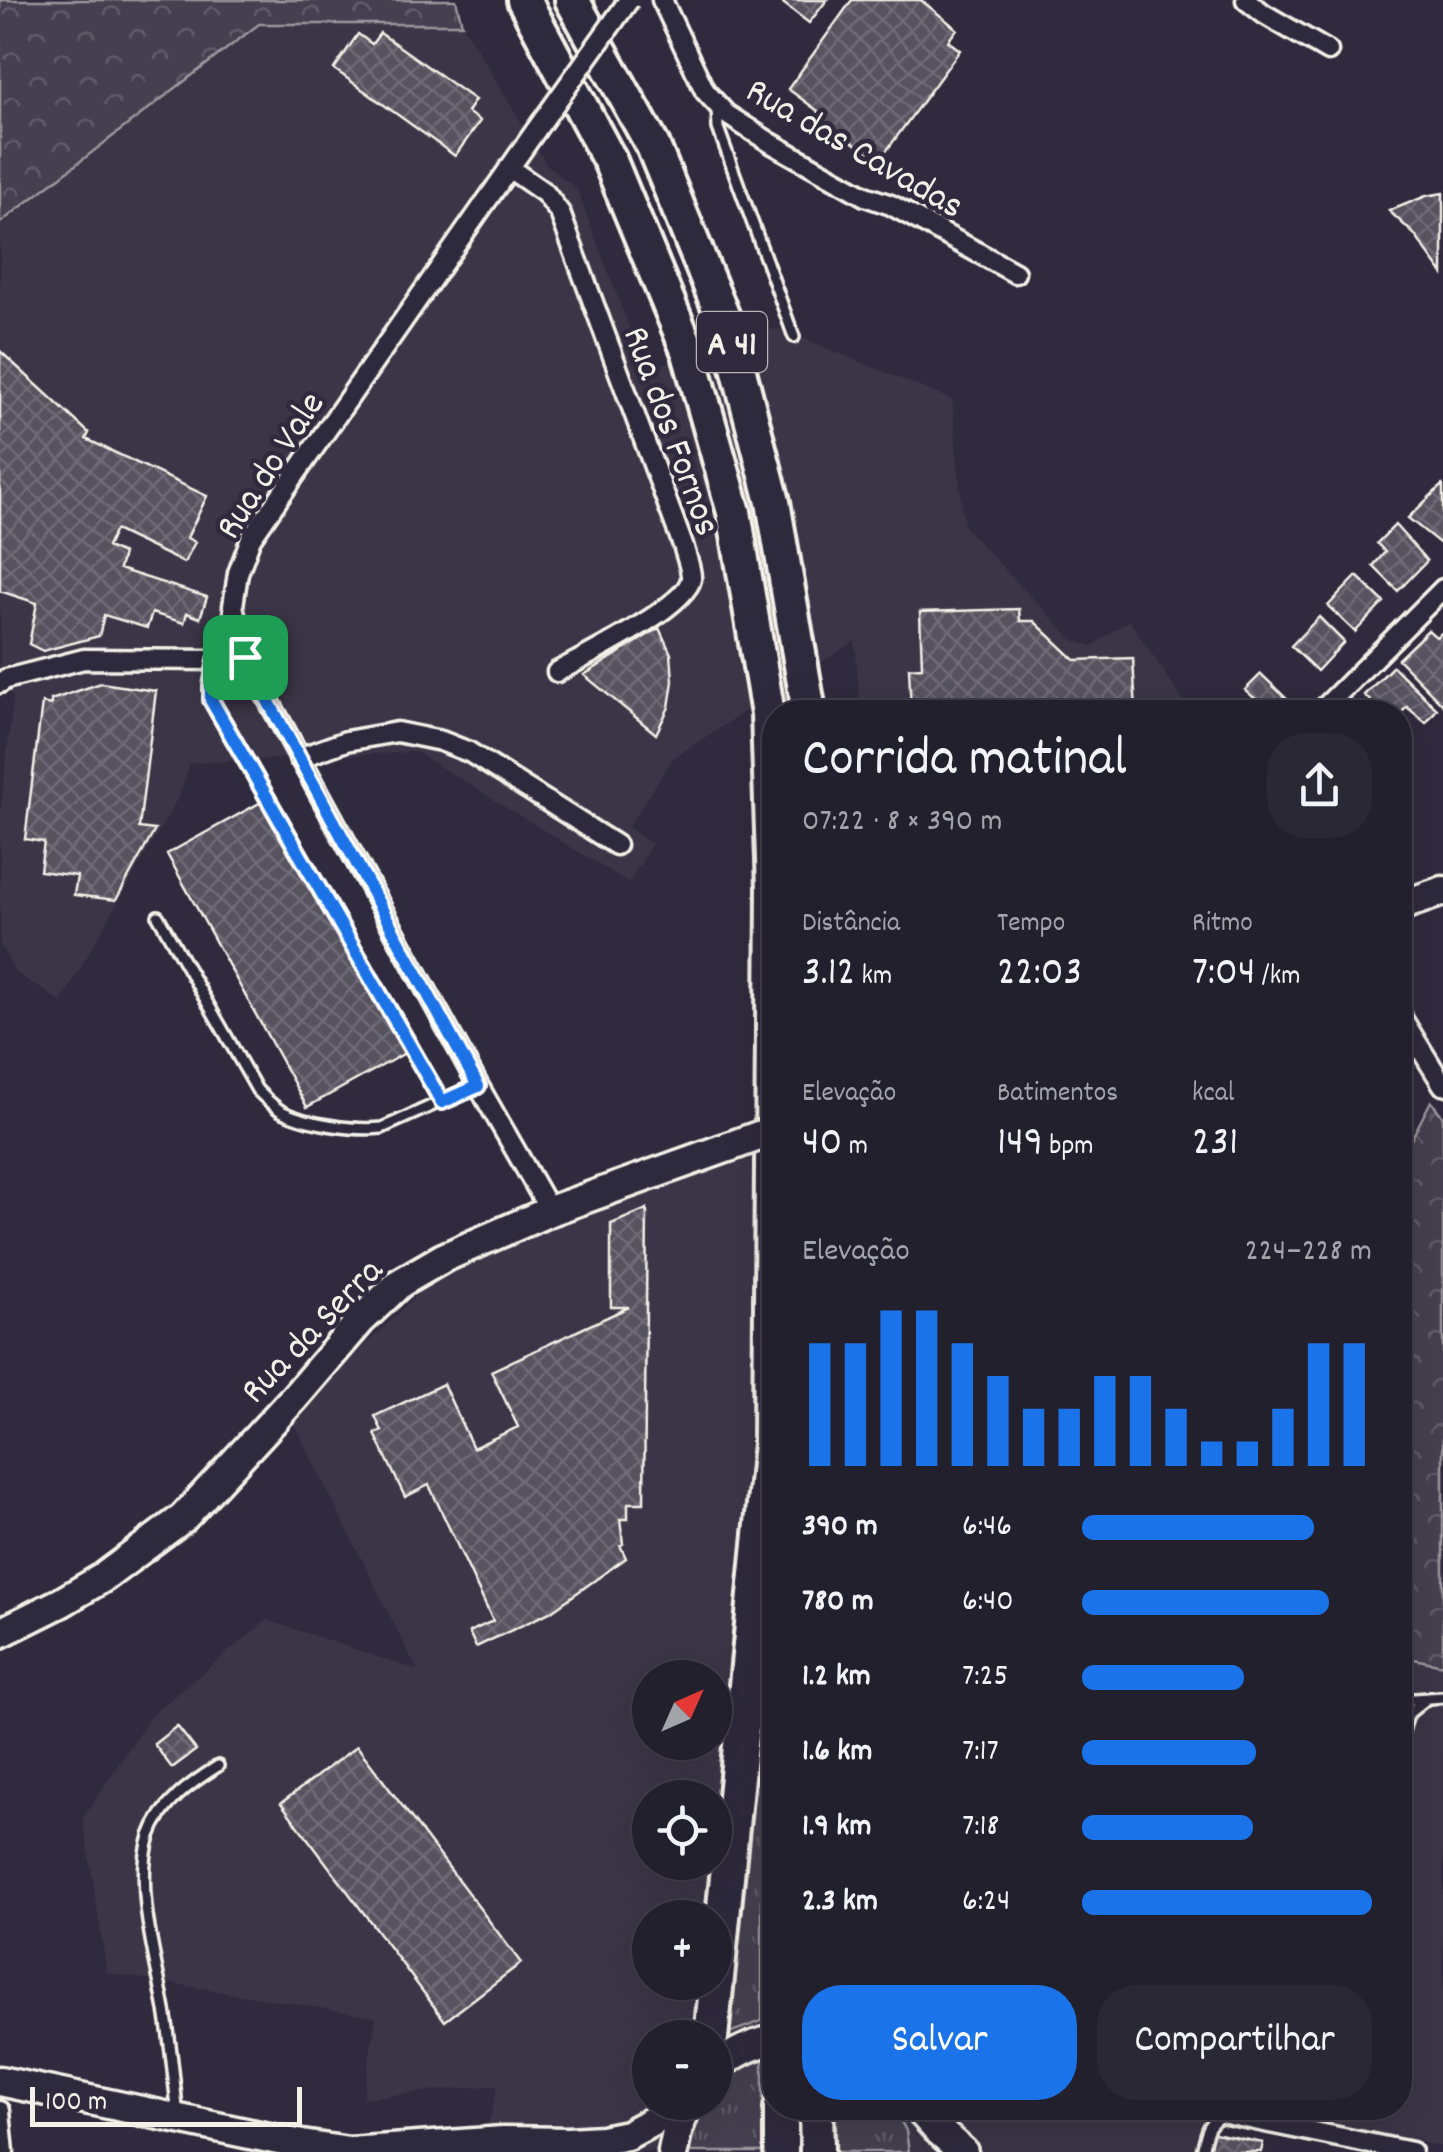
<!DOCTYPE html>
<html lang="pt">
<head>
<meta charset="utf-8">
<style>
	:root { --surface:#23202e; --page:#2b2836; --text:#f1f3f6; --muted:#a3a3aa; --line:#403e4a; --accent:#1a73e8 }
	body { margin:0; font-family:Dekko,sans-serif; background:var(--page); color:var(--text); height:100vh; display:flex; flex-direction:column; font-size:38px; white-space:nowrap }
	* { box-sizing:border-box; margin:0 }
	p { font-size:32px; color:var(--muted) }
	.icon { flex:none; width:55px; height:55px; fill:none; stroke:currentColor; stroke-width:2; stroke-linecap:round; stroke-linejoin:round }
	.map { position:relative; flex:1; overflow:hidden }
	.side { position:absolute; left:762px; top:700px; width:650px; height:1420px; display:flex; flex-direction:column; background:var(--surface); border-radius:40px; box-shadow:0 10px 40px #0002,0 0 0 2px var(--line) }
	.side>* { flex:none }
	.needle { width:65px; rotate:45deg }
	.controls { position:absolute; left:632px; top:1660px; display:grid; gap:20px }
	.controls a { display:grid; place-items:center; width:100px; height:100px; border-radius:50%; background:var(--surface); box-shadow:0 10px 40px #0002,0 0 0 2px var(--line); font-size:50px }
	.scale { position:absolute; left:30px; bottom:25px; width:272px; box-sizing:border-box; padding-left:10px; border:5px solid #f4f1e8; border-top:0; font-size:28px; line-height:35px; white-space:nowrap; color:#f4f1e8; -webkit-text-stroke:8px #2f2a3d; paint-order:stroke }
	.pin { position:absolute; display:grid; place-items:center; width:85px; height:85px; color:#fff; margin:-42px; border-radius:20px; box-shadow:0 5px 15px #0006 }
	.round { display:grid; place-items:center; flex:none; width:105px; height:105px; border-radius:40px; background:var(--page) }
	.head { display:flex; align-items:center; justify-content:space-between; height:170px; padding:0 40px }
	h1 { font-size:55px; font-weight:600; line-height:75px }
	.figures { display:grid; grid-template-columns:repeat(3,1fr); gap:15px; height:170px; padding:10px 40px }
	.figures div { display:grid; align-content:center }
	.figures b { font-size:42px; font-weight:600 }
	.figures small { font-size:28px; font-weight:400 }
	.figures p { font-size:28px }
	.chart { height:280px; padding:20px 40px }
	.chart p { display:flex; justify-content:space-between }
	.chart svg { width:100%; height:180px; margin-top:10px; stroke:var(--accent); stroke-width:6 }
	.cta { display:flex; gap:20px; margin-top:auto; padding:20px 40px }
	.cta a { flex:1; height:115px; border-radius:40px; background:var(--accent); color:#fff; font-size:40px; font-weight:600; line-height:115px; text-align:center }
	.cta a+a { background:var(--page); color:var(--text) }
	ul { padding:0 40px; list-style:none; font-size:32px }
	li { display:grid; grid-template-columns:160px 120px 1fr; align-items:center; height:75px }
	li i { height:25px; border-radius:12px; background:var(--accent) }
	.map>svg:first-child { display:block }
	.built { fill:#3b3647; fill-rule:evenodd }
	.grass { fill:url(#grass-tufts); stroke:#9c989c; stroke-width:2.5 }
	.forest { fill:url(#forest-crowns); stroke:#9c989c; stroke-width:2.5 }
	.building { fill:url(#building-cross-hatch); stroke:#f4f1e8; stroke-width:2.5 }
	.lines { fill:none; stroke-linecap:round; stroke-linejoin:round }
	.lane-casing { stroke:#f4f1e8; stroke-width:16 }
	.street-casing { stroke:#f4f1e8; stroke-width:25 }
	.primary-casing { stroke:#f4f1e8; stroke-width:35 }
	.highway-casing { stroke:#f4f1e8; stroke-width:40 }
	.lane { stroke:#2f2a3d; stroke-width:9 }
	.street { stroke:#2f2a3d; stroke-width:18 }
	.primary { stroke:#2f2a3d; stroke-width:28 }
	.highway { stroke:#2f2a3d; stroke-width:32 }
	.street-bridge-casing { stroke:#f4f1e8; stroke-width:25; stroke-linecap:butt }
	.primary-bridge-casing { stroke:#f4f1e8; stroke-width:35; stroke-linecap:butt }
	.street-bridge { stroke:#2f2a3d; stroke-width:18 }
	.primary-bridge { stroke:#2f2a3d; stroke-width:28 }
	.route-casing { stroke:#fff; stroke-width:20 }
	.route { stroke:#1a73e8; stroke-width:12 }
	.labels { text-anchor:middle; stroke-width:9; stroke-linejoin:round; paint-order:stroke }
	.shield { fill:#2f2a3d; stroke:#b9b5b5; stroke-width:2.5 }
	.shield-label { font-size:35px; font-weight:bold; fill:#f4f1e8 }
	.street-label { font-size:38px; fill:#f4f1e8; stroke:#2f2a3d }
</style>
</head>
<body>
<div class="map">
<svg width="1443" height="2152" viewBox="0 0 1443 2152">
	<defs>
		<pattern id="grass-tufts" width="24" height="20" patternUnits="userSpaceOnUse" patternTransform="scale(2.5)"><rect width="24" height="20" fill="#454050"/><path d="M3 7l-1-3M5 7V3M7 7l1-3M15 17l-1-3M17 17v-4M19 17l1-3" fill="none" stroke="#605c69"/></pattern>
		<pattern id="forest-crowns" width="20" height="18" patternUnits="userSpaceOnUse" patternTransform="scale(2.5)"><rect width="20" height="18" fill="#454050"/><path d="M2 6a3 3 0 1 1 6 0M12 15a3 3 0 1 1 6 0" fill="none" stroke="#605c69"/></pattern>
		<pattern id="building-cross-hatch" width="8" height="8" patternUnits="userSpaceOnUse" patternTransform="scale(2.5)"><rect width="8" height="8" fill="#56525f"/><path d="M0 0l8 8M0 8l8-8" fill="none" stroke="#6f6b76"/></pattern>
	</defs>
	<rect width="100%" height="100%" fill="#2f2a3d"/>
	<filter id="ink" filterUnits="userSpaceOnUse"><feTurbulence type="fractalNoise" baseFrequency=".01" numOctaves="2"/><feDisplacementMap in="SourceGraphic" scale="20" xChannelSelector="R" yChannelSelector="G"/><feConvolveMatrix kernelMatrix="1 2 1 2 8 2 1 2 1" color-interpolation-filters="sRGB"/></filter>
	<g filter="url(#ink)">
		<!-- built -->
		<path class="built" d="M259,24H462L547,165L577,189L645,369L778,328L952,400L964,527L1073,640L1092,646L1129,620L1191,712H860L855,641L673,758L628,827L652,844L629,883L416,752L190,763L180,794L61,1002L15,972L0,945V815L13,697L0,683V223Z
			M775,1144V2108H1211L1202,2152H482L498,2085L363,2098L376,2017L107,1973L83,1818L151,1715L267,1620L417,1670L291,1418L439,1273ZM650,1678H715V1742H650ZM650,1798H715V1862H650ZM650,1918H715V1982H650ZM650,2038H715V2102H650Z
			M1414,1659L1443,1665V2147L1257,2108H1400V1661Z"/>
		<!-- grass -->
		<path class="grass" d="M762,1653V2021L721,2036Z
			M763,2059V2152H687L692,2128L706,2103L715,2102V2091L746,2065Z
			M836,2108H894L906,2131L909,2152H836Z"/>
		<!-- forest -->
		<path class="forest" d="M0,0H456L462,24H259L0,223Z
			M1431,1101L1443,1117V1665L1414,1659L1400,1661V1161Z"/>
		<!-- building -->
		<path class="building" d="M779,0H827L809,23Z
			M852,0H921L957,29L948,41L960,50L879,161L815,115L818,111L788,89Z
			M380,33L475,100L467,112L480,121L455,156L334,69L358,34L372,44Z
			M1443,193V274L1414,234L1389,211L1426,196Z
			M0,351L89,433L86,439L207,496L187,538L195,542L184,563L115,530L107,547L123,554L119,569L207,597L200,618L187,613L184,623L152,613L147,628L104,615L99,636L43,651L29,644L37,603L0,591Z
			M1442,485L1443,486V546L1408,518Z
			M1395,525L1427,561L1398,591L1373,566L1385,552L1377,543Z
			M1357,576L1384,602L1355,632L1328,606Z
			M1019,609L1020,621H1034L1075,660L1133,658L1136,712H911L909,668L922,667L920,612Z
			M1319,617L1344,642L1317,671L1291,646Z
			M659,628L671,654L673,681L669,707L656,734L584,675Z
			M1428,630L1436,637L1443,632V705L1398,659Z
			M1393,666L1437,709L1426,723L1407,707L1400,714L1382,712L1364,695Z
			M1261,674L1295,707L1290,712H1271L1245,690Z
			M101,683L156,691L139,828L155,830L116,900L74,895L77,876L40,871L44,842L25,839L42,703L51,705V700Z
			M265,800L405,1053L307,1107L167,854Z
			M647,1209L644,1503H628V1519H620L623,1544L620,1545L626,1558L550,1612L476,1647L469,1632L493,1621L429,1485L405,1497L375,1434L382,1431L375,1416L443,1384L473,1448L518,1427L491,1371L629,1307H611V1224Z
			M177,1726L196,1750L172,1768L154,1744Z
			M357,1746L521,1963L445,2021L281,1803Z
			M1210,2132L1263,2143L1261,2152H1206Z"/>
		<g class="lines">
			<!-- lane casing -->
			<g class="lane-casing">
				<path id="lane" d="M717,107L718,128L794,337
					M216,660L211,686V699L442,1102
					M158,916L257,1090C265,1098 272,1105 281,1111C306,1124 355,1131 382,1128L478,1085
					M1400,1700L1443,1697
					M1400,1709L1405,1724L1400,1741
					M1405,1724L1409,1713L1425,1700
					M178,2116C174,2081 171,2045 165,2010C156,1960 134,1886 150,1836C161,1804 191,1783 218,1766
					M1202,2152C1206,2133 1207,2121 1226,2114"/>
			</g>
			<!-- street casing -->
			<g class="street-casing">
				<path id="street" d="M662,0L705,91L726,114L771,143L865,196L891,205L1015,273
					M1246,0L1264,14L1328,51
					M536,130L251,538L238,573L233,606L245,657L478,1085L550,1211
					M509,168L545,193L560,213L684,548C686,557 692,570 691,579C686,607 584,657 557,672
					M0,683L6,679L84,659L216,660L245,657
					M1320,712L1443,589
					M299,758L346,741L397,732L441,741L469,752L616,845
					M1400,1015L1443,1085
					M0,2111L4,2152
					M1226,2114L1411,2152"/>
			</g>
			<!-- primary casing -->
			<g class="primary-casing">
				<path id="primary" d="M1400,906L1443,891
					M0,1633L62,1602L104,1577L183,1518L294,1398L361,1320L400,1283L443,1258L550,1211L731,1146
					M715,2068C733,2054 752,2043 775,2040
					M0,2081L302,2145L349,2152L503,2141L568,2142L602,2140L627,2135L666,2114L680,2102
					M918,2108L937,2129L963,2152
					M673,2152L677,2132L688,2102"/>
			</g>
			<!-- highway casing -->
			<g class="highway-casing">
				<path id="highway" d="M524,0L610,161L689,353L734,512L768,714L774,889L770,1444L711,2038
					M572,0L653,146L729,332L773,502L809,712
					M781,2108V2152
					M816,2108L817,2152"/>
			</g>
			<!-- lane -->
			<use href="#lane" class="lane"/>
			<!-- street -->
			<use href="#street" class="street"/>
			<!-- primary -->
			<use href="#primary" class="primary"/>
			<!-- highway -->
			<use href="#highway" class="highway"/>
			<!-- street-bridge casing -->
			<g class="street-bridge-casing">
				<path id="street-bridge" d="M536,130L629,0"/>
			</g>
			<!-- primary-bridge casing -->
			<g class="primary-bridge-casing">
				<path id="primary-bridge" d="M731,1146L775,1130"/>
			</g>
			<!-- street-bridge -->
			<use href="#street-bridge" class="street-bridge"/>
			<!-- primary-bridge -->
			<use href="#primary-bridge" class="primary-bridge"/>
		</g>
	</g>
	<g class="lines" filter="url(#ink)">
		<!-- route casing -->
		<g class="route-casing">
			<path id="route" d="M245,657L266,697L478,1086L442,1102L211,700V686L216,660Z"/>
		</g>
		<!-- route -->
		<use href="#route" class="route"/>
	</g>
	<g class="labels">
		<!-- shield labels -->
		<rect class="shield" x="697" y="312" width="70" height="60" rx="8"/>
		<g class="shield-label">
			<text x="732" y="354">A 41</text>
		</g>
		<!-- street labels -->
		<g class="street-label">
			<text transform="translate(856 146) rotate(30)" y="13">Rua das Cavadas</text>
			<text transform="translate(674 430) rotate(70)" y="13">Rua dos Fornos</text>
			<text transform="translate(268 464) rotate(-57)" y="13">Rua do Vale</text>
			<text transform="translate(310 1329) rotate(-46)" y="13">Rua da Serra</text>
		</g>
	</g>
</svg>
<div class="controls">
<a><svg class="needle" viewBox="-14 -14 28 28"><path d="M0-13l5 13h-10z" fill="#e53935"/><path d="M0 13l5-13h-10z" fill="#a3a3aa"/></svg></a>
<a><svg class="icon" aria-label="locate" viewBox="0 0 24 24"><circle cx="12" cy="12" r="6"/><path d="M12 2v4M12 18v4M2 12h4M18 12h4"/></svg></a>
<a>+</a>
<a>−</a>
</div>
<div class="scale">100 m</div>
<div class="pin" style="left:245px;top:657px;background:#1e9e55"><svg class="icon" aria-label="arrive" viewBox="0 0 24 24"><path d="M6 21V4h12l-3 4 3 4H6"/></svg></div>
<section class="side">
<div class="head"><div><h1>Corrida matinal</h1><p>07:22 · 8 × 390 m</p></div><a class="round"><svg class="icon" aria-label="share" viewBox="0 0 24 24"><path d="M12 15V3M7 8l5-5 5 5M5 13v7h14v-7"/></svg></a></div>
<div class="figures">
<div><p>Distância</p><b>3.12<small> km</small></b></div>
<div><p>Tempo</p><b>22:03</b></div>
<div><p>Ritmo</p><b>7:04<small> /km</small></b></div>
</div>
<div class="figures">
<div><p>Elevação</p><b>40<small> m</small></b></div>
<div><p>Batimentos</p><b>149<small> bpm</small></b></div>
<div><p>kcal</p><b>231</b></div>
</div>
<div class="chart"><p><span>Elevação</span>224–228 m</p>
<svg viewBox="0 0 160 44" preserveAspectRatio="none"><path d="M5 44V14M15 44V14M25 44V6M35 44V6M45 44V14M55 44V22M65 44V30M75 44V30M85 44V22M95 44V22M105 44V30M115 44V38M125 44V38M135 44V30M145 44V14M155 44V14"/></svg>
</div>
<ul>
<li><b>390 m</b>6:46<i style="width:80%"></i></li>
<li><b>780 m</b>6:40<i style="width:85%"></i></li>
<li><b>1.2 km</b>7:25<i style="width:56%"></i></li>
<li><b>1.6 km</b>7:17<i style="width:60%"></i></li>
<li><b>1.9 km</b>7:18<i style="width:59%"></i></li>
<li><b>2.3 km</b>6:24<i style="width:100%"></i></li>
</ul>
<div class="cta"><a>Salvar</a><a>Compartilhar</a></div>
</section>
</div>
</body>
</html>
